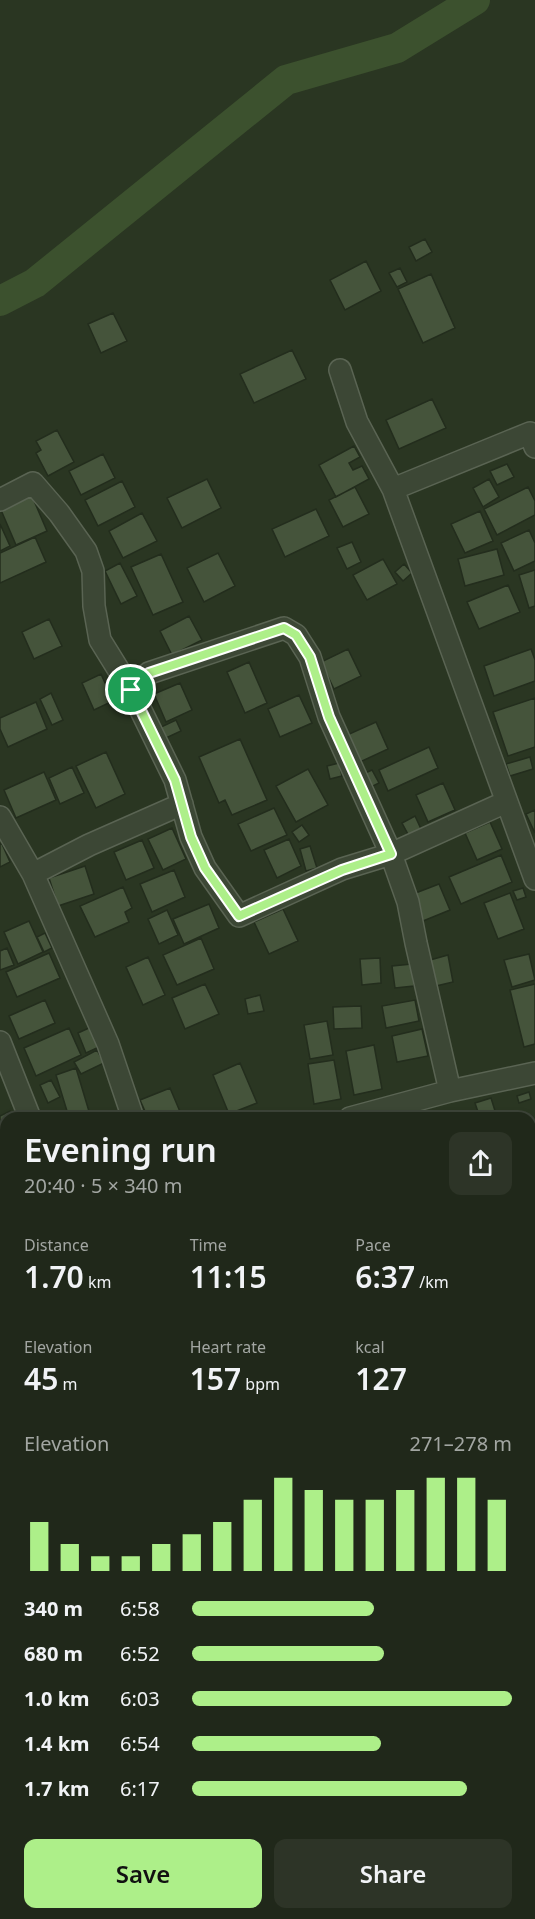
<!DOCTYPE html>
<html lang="en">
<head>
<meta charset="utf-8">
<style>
	:root { --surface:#20281a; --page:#2d3427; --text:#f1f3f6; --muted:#a2a6a2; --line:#3d4439; --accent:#adef89 }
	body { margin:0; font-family:"Noto Sans",sans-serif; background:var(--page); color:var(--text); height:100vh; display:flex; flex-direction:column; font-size:22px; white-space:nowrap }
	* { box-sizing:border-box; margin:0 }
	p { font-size:20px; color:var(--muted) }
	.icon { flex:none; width:33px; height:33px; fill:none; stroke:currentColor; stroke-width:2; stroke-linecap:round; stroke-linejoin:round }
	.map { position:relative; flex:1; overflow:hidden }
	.drawer { position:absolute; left:0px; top:1112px; width:536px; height:808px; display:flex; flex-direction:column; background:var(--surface); border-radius:18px 18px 0 0; box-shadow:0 3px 9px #0003,0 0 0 2px var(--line) }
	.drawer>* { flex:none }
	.pin { position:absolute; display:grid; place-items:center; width:51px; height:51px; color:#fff; margin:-26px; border:3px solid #fff; border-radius:50%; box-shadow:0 2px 6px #0007 }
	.round { display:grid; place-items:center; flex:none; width:63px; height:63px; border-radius:12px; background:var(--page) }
	.overview { display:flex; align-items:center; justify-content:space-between; height:102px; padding:0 24px }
	h1 { font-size:33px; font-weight:600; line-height:45px }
	.stats { display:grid; grid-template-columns:repeat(3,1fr); gap:9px; height:102px; padding:6px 24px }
	.stats div { display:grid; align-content:center }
	.stats b { font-size:30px; font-weight:600 }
	.stats small { font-size:16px; font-weight:400 }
	.stats p { font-size:16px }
	.chart { height:168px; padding:12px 24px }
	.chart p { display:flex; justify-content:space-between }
	.chart svg { width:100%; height:108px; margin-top:6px; stroke:var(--accent); stroke-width:6 }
	.button { display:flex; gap:12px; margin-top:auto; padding:12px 24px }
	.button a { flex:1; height:69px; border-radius:12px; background:var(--accent); color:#111; font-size:24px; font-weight:600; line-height:69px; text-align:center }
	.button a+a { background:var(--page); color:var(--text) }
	ul { padding:0 24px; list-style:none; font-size:20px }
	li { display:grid; grid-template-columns:96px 72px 1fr; align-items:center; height:45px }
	li i { height:15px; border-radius:8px; background:var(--accent) }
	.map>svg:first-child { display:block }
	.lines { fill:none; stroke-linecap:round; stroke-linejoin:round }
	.river { stroke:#3c512e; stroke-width:30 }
	.building { fill:#45543b; stroke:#232d1d; stroke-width:1.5 }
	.minor-casing { stroke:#5a6453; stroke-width:24 }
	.minor { stroke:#3c4735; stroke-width:21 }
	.route-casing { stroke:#fff; stroke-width:12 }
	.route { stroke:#adef89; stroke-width:8 }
</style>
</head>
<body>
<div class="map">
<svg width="535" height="1919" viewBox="0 0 535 1919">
	<rect width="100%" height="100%" fill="#2a3622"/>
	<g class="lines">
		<!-- river -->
		<path class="river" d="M0,301L35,283L286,80L397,48L475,0"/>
	</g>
	<!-- building -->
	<path class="building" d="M425,239L432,252L416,261L409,247Z
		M366,261L381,291L345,310L330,280Z
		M400,268L407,282L397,287L389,273Z
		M431,274L455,328L423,343L398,289Z
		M113,313L127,341L101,353L88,324Z
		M292,350L306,379L254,403L240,374Z
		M432,399L446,428L399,449L386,420Z
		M57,430L74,462L48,476L36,453L41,450L36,441Z
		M354,446L360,457L349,463L353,470L362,466L369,479L336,497L319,465Z
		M103,454L115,478L81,495L69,471Z
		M507,464L514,477L497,485L490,471Z
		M207,479L221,508L182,528L167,498Z
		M489,479L499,497L483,507L473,488Z
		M122,481L135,507L98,526L85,500Z
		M355,487L369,514L343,527L329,500Z
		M528,487L535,501V515L497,535L484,509Z
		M32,496L47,531L16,545L1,510Z
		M316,509L329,536L285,557L272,529Z
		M480,511L493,541L465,553L451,524Z
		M142,513L157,541L123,558L109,531Z
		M0,524L10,546L0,551Z
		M529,530L535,543V561L514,571L501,543Z
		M35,537L46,562L0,583V553Z
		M352,542L361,562L347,569L337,548Z
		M497,549L504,575L465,586L458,559Z
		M218,553L235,586L204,602L187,568Z
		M161,554L183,602L153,615L131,567Z
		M383,559L397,584L367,600L353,575Z
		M120,563L137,596L121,604L105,571Z
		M404,564L412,573L403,581L395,572Z
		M535,570V606L529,608L519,575Z
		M508,585L520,612L479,629L467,602Z
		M189,616L202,640L172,655L160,631Z
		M49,619L62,646L34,659L22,632Z
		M348,649L361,676L334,689L321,662Z
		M531,649L535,660V681L494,696L484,666Z
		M249,662L267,703L245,713L227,672Z
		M101,674L113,701L94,710L82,683Z
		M180,683L192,710L166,722L154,694Z
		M51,693L63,720L52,725L40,699Z
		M299,695L312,723L280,737L268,709Z
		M535,698V747L508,756L493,712Z
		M36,702L47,729L8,747L0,729V718Z
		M176,720L181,731L166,738L161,727Z
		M376,722L388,749L360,762L347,735Z
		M240,739L267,800L232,815L225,800L219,803L199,757Z
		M429,747L438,768L388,791L379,770Z
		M106,752L125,794L96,808L76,766Z
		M530,757L533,769L510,776L506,764Z
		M339,763L342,776L330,779L327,766Z
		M72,767L84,793L60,804L49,778Z
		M308,769L328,805L296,822L276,786Z
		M372,770L379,783L369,788L363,774Z
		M44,772L56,800L16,818L4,790Z
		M443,783L455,810L428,822L416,795Z
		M274,808L287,835L251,851L238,824Z
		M535,810V833L526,814Z
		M415,816L421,829L409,836L402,823Z
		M490,822L502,849L477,860L465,833Z
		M302,825L309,835L299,842L292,832Z
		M172,828L186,859L163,870L148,839Z
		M289,839L301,866L277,878L264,850Z
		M142,840L154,868L126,880L114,852Z
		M0,844H2L10,862L0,867Z
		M310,846L317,868L306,871L300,849Z
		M501,855L512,882L461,904L449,877Z
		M85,866L94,894L58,906L49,878Z
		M174,870L185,897L152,912L140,884Z
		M439,884L450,910L423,921L413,894Z
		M123,887L132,908L125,912L129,922L95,937L80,906Z
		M523,888L526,897L517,900L513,891Z
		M510,893L524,929L498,939L484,903Z
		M209,904L219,928L184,944L173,919Z
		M283,909L298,941L269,954L254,922Z
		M167,910L178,935L159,944L148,919Z
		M29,921L43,952L18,964L4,932Z
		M45,933L52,948L44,952L37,937Z
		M201,938L214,969L177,985L163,955Z
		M7,948L14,965L0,970V951Z
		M49,953L60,978L17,997L6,972Z
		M529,954L535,980L512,987L504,960Z
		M448,955L453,982L436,986L430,960Z
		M148,957L165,995L143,1005L126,967Z
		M380,958L381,983L362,985L360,959Z
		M412,964L414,986L395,988L392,966Z
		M205,984L219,1014L185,1029L172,998Z
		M535,984V1044L524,1047L510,990Z
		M260,995L264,1011L248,1014L245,999Z
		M45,1000L55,1023L19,1039L9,1016Z
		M415,1000L419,1021L386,1028L382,1006Z
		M361,1006L362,1028L334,1029L333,1007Z
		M327,1021L333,1055L310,1059L304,1025Z
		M91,1027L99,1047L86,1053L78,1033Z
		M69,1028L81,1055L36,1076L24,1048Z
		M422,1029L428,1056L397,1062L392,1036Z
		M374,1045L382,1089L354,1095L346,1051Z
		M97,1050L104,1063L81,1074L74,1062Z
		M334,1060L341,1099L314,1104L308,1064Z
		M240,1063L257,1103L229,1114L213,1075Z
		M76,1068L91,1118H52L51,1115L67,1111L56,1075Z
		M51,1080L60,1097L48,1103L40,1085Z
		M170,1088L181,1114L172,1118H148L140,1100Z
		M529,1092L531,1099L519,1103L517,1096Z
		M491,1098L496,1114L480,1118L475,1103Z
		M10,1111L13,1118H6V1129L0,1132V1116Z
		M530,1133H535V1162L530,1163Z
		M6,1138V1154L0,1157V1140Z
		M0,1163L6,1175V1193L0,1196Z
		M535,1308V1356L530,1357V1309Z
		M6,1467V1498L0,1499V1468Z
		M0,1550H6V1575H0Z
		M534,1564L535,1600L530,1601V1565Z
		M6,1602V1641L0,1642V1603Z
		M530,1635H535V1674H530Z
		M530,1710H535V1743H530Z
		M6,1712V1736L0,1737V1713Z
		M530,1746H535V1775H530Z
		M535,1792V1825L530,1826V1793Z
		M535,1866V1918L520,1919V1914H530V1867Z"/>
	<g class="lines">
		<!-- minor casing -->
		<g class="minor-casing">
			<path id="minor" d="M340,370L357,422L393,489L530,433L535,447
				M393,489L535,879
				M0,500L33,483L59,513L86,551L93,571L94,606L100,640L131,690L175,780L191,837L205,868L239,916L342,869L391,854L506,802
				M131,690L149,673L284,628L296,635L310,657L329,717L391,854L408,902L416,943L450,1091
				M0,817L33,874L108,1044L133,1118
				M33,874L89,845L182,804
				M0,1042L30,1118
				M350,1118L450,1091L535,1073
				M0,1237L6,1234
				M530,1464L535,1463
				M0,1508H6
				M0,1766L6,1765
				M90,1914L91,1919
				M455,1914V1919"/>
		</g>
		<!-- minor -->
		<use href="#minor" class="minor"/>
	</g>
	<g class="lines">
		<!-- route casing -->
		<g class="route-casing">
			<path id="route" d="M284,628L296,635L310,657L329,717L391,854L342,870L239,916L205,868L191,837L175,780L131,690L149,673Z"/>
		</g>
		<!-- route -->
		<use href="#route" class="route"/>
	</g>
</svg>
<div class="pin" style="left:131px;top:690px;background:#1e9e55"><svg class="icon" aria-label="arrive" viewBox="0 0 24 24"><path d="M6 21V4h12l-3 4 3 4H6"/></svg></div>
<section class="drawer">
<div class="overview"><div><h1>Evening run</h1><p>20:40 · 5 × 340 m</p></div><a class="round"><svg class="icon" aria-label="share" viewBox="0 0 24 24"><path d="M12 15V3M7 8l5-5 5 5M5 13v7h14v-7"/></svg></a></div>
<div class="stats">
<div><p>Distance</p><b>1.70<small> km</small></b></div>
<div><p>Time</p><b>11:15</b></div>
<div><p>Pace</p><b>6:37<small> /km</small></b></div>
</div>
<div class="stats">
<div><p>Elevation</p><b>45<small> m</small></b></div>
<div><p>Heart rate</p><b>157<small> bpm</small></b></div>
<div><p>kcal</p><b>127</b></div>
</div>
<div class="chart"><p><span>Elevation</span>271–278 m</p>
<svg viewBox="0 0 160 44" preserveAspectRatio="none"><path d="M5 44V24M15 44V33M25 44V38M35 44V38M45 44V33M55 44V29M65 44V24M75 44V15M85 44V6M95 44V11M105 44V15M115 44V15M125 44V11M135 44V6M145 44V6M155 44V15"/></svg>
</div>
<ul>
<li><b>340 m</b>6:58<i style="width:57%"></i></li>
<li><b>680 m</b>6:52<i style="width:60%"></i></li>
<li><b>1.0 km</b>6:03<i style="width:100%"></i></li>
<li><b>1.4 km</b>6:54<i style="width:59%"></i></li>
<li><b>1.7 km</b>6:17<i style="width:86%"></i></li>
</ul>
<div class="button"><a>Save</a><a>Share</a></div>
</section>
</div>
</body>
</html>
